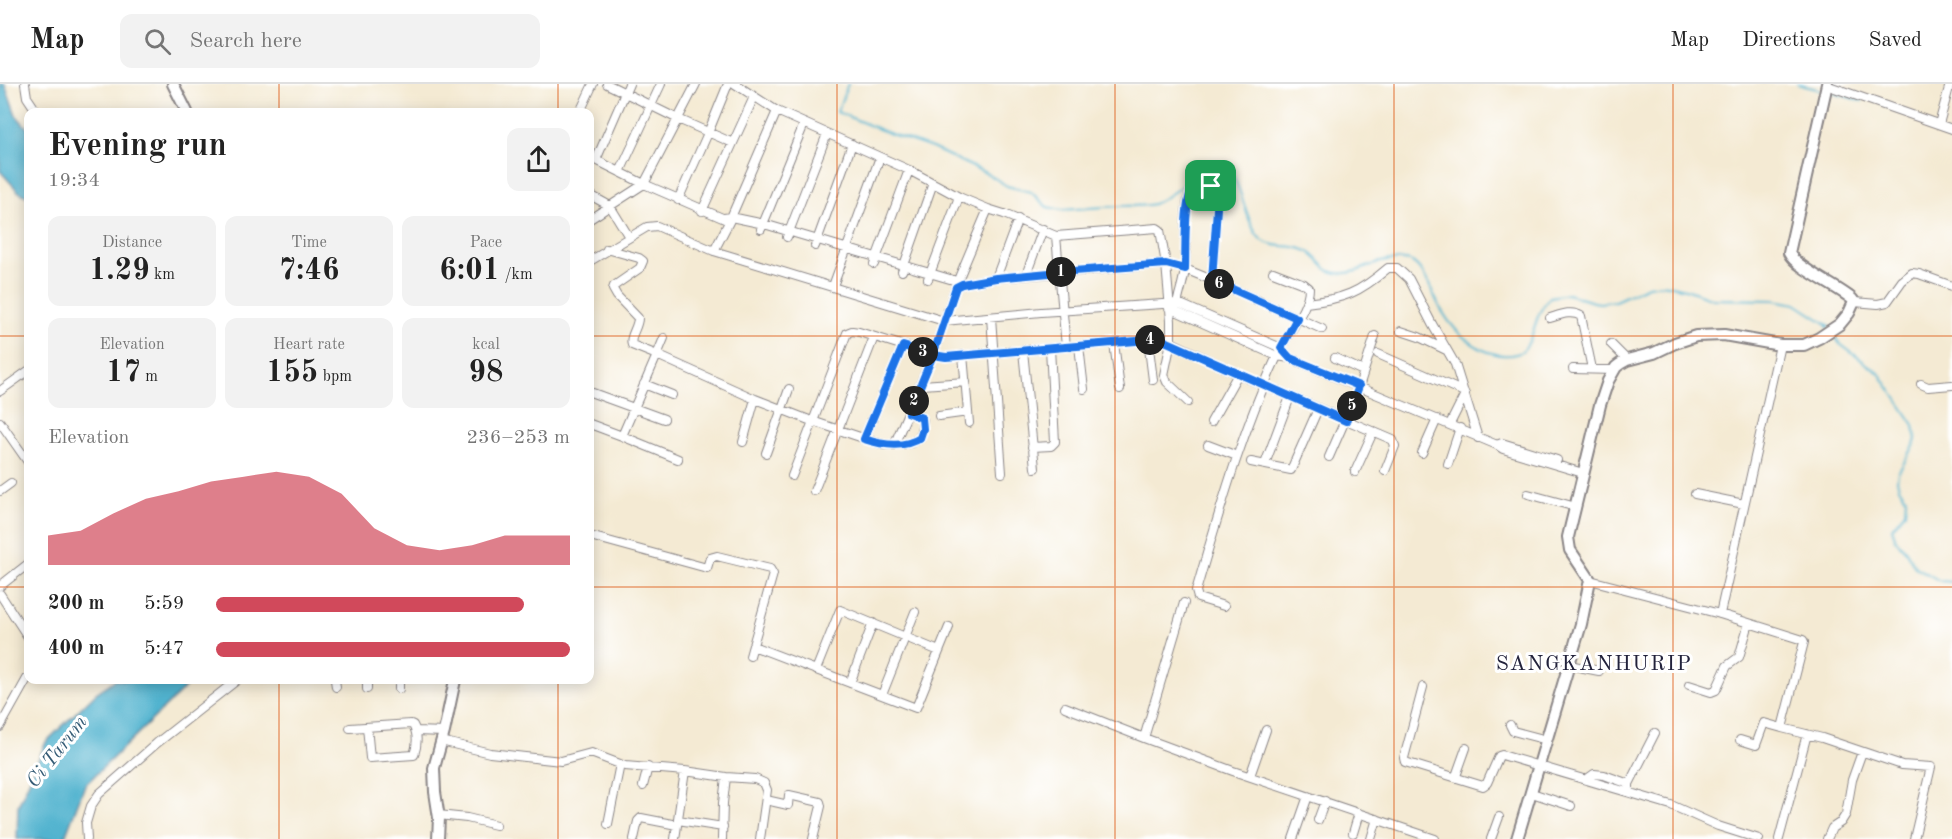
<!DOCTYPE html>
<html lang="en">
<head>
<meta charset="utf-8">
<style>
	:root { --surface:#fff; --page:#f2f2f2; --text:#222; --muted:#767676; --line:#e0e0e0; --accent:#d1495b }
	body { margin:0; font-family:"Old Standard TT",serif; background:var(--page); color:var(--text); height:100vh; display:flex; flex-direction:column; font-size:22px; white-space:nowrap }
	* { box-sizing:border-box; margin:0 }
	p { font-size:20px; color:var(--muted) }
	.icon { flex:none; width:33px; height:33px; fill:none; stroke:currentColor; stroke-width:2; stroke-linecap:round; stroke-linejoin:round }
	.map { position:relative; flex:1; overflow:hidden }
	.panel { position:absolute; left:24px; top:24px; width:570px; height:576px; display:flex; flex-direction:column; background:var(--surface); border-radius:12px; box-shadow:0 3px 15px #0003 }
	.panel>* { flex:none }
	.pin { position:absolute; display:grid; place-items:center; width:51px; height:51px; color:#fff; margin:-26px; border-radius:12px; box-shadow:0 3px 9px #0006 }
	.km { position:absolute; width:30px; height:30px; margin:-15px; border-radius:50%; background:#222; color:#fff; font-size:16px; line-height:30px; text-align:center }
	.round { display:grid; place-items:center; flex:none; width:63px; height:63px; border-radius:12px; background:var(--page) }
	.summary { display:flex; align-items:center; justify-content:space-between; height:102px; padding:0 24px }
	h1 { font-size:33px; font-weight:600; line-height:45px }
	.stats { display:grid; grid-template-columns:repeat(3,1fr); gap:9px; height:102px; padding:6px 24px }
	.stats div { display:grid; align-content:center; border-radius:12px; background:var(--page); text-align:center }
	.stats b { font-size:30px; font-weight:600 }
	.stats small { font-size:16px; font-weight:400 }
	.stats p { font-size:16px }
	.chart { height:168px; padding:12px 24px }
	.chart p { display:flex; justify-content:space-between }
	.chart svg { width:100%; height:108px; margin-top:6px; fill:var(--accent); opacity:.7 }
	ul { padding:0 24px; list-style:none; font-size:20px }
	li { display:grid; grid-template-columns:96px 72px 1fr; align-items:center; height:45px }
	li i { height:15px; border-radius:8px; background:var(--accent) }
	header { display:flex; align-items:center; gap:36px; box-sizing:border-box; height:84px; padding:0 30px; background:var(--surface); border-bottom:2px solid var(--line) }
	header strong { font-size:28px }
	nav { display:flex; gap:33px; margin-inline-start:auto; font-size:21px }
	.search { width:420px; height:54px; background:var(--page); display:flex; align-items:center; gap:15px; box-sizing:border-box; padding:0 21px; border-radius:12px; color:var(--muted); font-size:22px }
	.map>svg:first-child { display:block }
	.water { fill:#51b3cf; stroke:#3a6a85; stroke-width:1.5 }
	.lines { fill:none; stroke-linecap:round; stroke-linejoin:round }
	.stream { stroke:#51b3cf; stroke-width:2 }
	.street-casing { stroke:#8b8687; stroke-width:10 }
	.secondary-casing { stroke:#8b8687; stroke-width:14 }
	.street { stroke:#fff; stroke-width:8 }
	.secondary { stroke:#fff; stroke-width:10 }
	.route-casing { stroke:#fff; stroke-width:12 }
	.route { stroke:#1a73e8; stroke-width:8 }
	.grid { fill:none; stroke:#de560e; stroke-width:1.5; stroke-opacity:0.55 }
	.labels { text-anchor:middle; stroke-width:6; stroke-linejoin:round; paint-order:stroke }
	.water-label { font-size:20px; font-style:italic; fill:#355c76; stroke:#fff }
	.quarter-label { font-size:21px; letter-spacing:1.5px; fill:#22223b; stroke:#fff }
</style>
</head>
<body>
<header>
<strong>Map</strong>
<div class="search"><svg class="icon" aria-label="search" viewBox="0 0 24 24"><circle cx="10" cy="10" r="6"/><path d="M15 15l6 6"/></svg>Search here</div>
<nav><a>Map</a><a>Directions</a><a>Saved</a></nav>
</header>
<div class="map">
<svg width="1952" height="755" viewBox="0 0 1952 755">
	<rect width="100%" height="100%" fill="#fff"/>
	<filter id="ink" filterUnits="userSpaceOnUse"><feTurbulence type="fractalNoise" baseFrequency=".0167" numOctaves="2"/><feDisplacementMap in="SourceGraphic" scale="12" xChannelSelector="R" yChannelSelector="G"/><feConvolveMatrix kernelMatrix="1 2 1 2 8 2 1 2 1" color-interpolation-filters="sRGB"/></filter>
	<filter id="wash" filterUnits="userSpaceOnUse"><feTurbulence type="fractalNoise" baseFrequency=".008" numOctaves="4" result="noise"/><feDisplacementMap in="SourceGraphic" scale="24" xChannelSelector="R" yChannelSelector="G"/><feGaussianBlur stdDeviation="1.35" result="paint"/><feColorMatrix in="noise" values="0 0 0 0 0 0 0 0 0 0 0 0 0 0 0 0 0 1.4 0 .05"/><feComposite in="paint" operator="in"/></filter>
	<g filter="url(#wash)">
		<rect width="100%" height="100%" fill="#f4ead3"/>
		<!-- water -->
		<path class="water" d="M0,0H5L16,31L28,45V113L19,108L0,87Z
			M115,596H193L85,701L64,755H17L18,722L46,658L96,609Z"/>
		<g class="lines">
			<!-- stream -->
			<path class="stream" d="M848,0L837,28L891,50L932,64L988,90L1007,102L1031,108L1047,123L1062,126C1082,124 1102,123 1121,122C1131,121 1143,123 1153,120C1171,115 1206,76 1224,84C1243,93 1244,142 1262,156C1274,165 1291,160 1305,166C1323,174 1322,192 1346,189C1366,187 1376,175 1398,176C1403,176 1408,175 1412,178C1425,185 1434,214 1442,227C1456,251 1486,277 1516,270C1531,267 1534,239 1540,228C1543,222 1546,218 1550,213L1568,210L1593,218L1600,219L1615,217L1648,202L1662,200L1686,205L1713,215L1774,216L1796,220L1830,242L1826,241L1828,244
				M1797,0L1821,6
				M1830,8L1862,17
				M1831,248L1840,260L1879,289L1914,341L1916,355L1914,362L1898,389L1897,396L1899,403L1906,414L1905,428L1892,444L1896,456L1906,467L1915,483L1940,497L1952,498"/>
		</g>
	</g>
	<g filter="url(#ink)">
		<g class="lines">
			<!-- street casing -->
			<g class="street-casing">
				<path id="street" d="M25,0L27,13L37,28
					M607,0L678,35L733,59
					M735,0L777,27L909,86L959,113L988,125
					M1826,1L1952,45
					M580,28L593,0
					M1939,40L1950,0
					M590,73L644,100L727,136
					M596,76L629,0
					M620,88L661,0
					M590,111L610,122L629,153
					M678,116L708,49L728,0
					M702,127L754,13
					M724,134L731,133L764,140L960,198
					M590,135L644,100L696,0
					M761,145L804,40
					M1056,152L1066,263
					M787,153L827,50
					M815,162L852,60
					M607,165L639,174L643,177L640,184L614,202L613,205L617,212L638,234C638,244 629,252 632,261L657,271L622,352L678,375
					M714,167L729,138L777,27
					M590,177L647,143L657,142L714,167L944,237L1041,228L1178,219L1281,264L1290,274
					M874,180L909,86
					M902,187L933,99
					M1026,191L1043,145
					M996,194L1018,135
					M928,195L959,113
					M833,202L880,73
					M956,203L962,200L996,194L1166,180L1185,185L1212,196L1322,245
					M1854,218L1878,220L1887,218L1902,197L1912,189L1919,190L1952,202
					M1306,219C1344,215 1359,209 1388,184H1397L1409,195L1432,240L1455,280L1478,354
					M1177,221C1179,209 1184,197 1185,184C1187,164 1181,115 1195,100L1211,101L1216,104L1218,110L1212,196
					M1169,224L1277,272L1290,274L1497,361L1503,365L1583,389
					M991,233L1002,389
					M1550,234C1560,231 1571,226 1581,232L1592,285
					M1401,247L1419,253L1446,266
					M664,254L657,271L755,315L809,336L884,361H894L933,271L946,273L1148,256L1153,296
					M1148,256L1171,258L1238,290L1393,356L1395,362L1385,387
					M1114,259L1120,305
					M1611,260L1627,276
					M1079,262L1084,305
					M1023,267L1035,384
					M1378,270L1464,308
					M963,271L969,339
					M1335,274L1363,287
					M1573,285L1614,286
					M644,300L672,311
					M1921,300L1928,303L1952,301
					M922,301L966,298
					M0,307L28,287
					M590,308L664,335
					M939,332L968,328
					M0,338L28,378
					M1211,338L1238,290
					M590,340L622,352
					M1450,340L1465,310
					M864,355L903,262
					M743,358L755,315
					M894,361L911,359L920,354L923,336L919,331L909,329
					M1208,361L1237,372
					M1497,361L1502,359L1557,376
					M1032,363L1051,362L1055,358L1050,264
					M766,369L789,305
					M1422,369L1437,335
					M1329,373L1357,309L1375,252
					M1251,378L1291,386L1318,325
					M1265,380L1290,313
					M1448,380L1460,344
					M1355,388L1373,348
					M792,392L847,249L852,247L859,248L933,271L958,196L988,125L1004,130L1056,152L1157,144L1160,146L1166,180L1171,237V258L1164,291L1167,298L1188,318
					M0,407L11,399
					M814,407L874,253
					M1528,410L1576,423
					M1695,410L1744,420
					M590,452L707,484L710,474L717,472L770,485L773,490L750,572
					M1590,496L1720,530L1803,556L1804,558L1782,644L1822,654L1902,681L1931,683L1914,755
					M0,502L28,480
					M0,510L28,553
					M1224,522L1198,514L1196,507C1220,425 1243,343 1280,266C1288,248 1309,224 1309,204L1304,200L1273,188
					M1720,530L1780,261
					M753,562L916,624L949,543
					M1569,581L1599,587
					M816,586L840,526L939,567
					M335,596L336,603
					M850,599L873,539
					M1689,601L1711,608L1716,606L1727,582L1739,573L1749,539
					M1423,603L1404,674L1405,678L1483,702L1487,699L1499,672L1502,671L1671,721L1718,742L1759,755
					M367,605V596
					M399,605V596
					M882,611L915,528
					M1065,623L1144,654L1233,687L1435,755
					M1510,641L1513,647L1547,656
					M0,643L28,593
					M350,644L411,640L413,641C418,650 417,662 414,671L370,674L367,643
					M416,647L444,648
					M1144,654L1184,519
					M1740,656L1756,661L1764,639L1782,644
					M441,657L490,669L543,675L561,677L591,669L625,682L685,687L726,693L755,695L764,699L767,706L760,755
					M1250,692L1266,646
					M1456,692L1466,664
					M1587,695L1594,690L1604,691L1629,700V704
					M1629,700L1655,649
					M643,702L648,683
					M1532,709L1571,722
					M766,716L788,721L789,711L820,718L821,722L813,755
					M438,731L467,734L496,741
					M678,736L723,743
					M1318,736L1325,717
					M608,740L620,680
					M1353,749L1359,729
					M87,755L86,739L91,722L99,710L157,659L237,596
					M634,755L638,737L641,734L677,741
					M675,755L685,687
					M722,755L723,719L726,693
					M1293,755L1308,712
					M1371,755L1377,735
					M1491,755L1499,733
					M1779,755L1807,650
					M1827,755L1832,744L1841,738L1846,730L1852,696L1862,668"/>
			</g>
			<!-- secondary casing -->
			<g class="secondary-casing">
				<path id="secondary" d="M173,0L187,28
					M438,755L439,734L435,708L434,684L444,648L455,596
					M1517,755L1581,540L1590,496L1570,466L1568,453L1600,321L1608,297L1616,283L1620,280L1627,276L1654,269L1675,259L1696,252L1724,251L1780,261H1804L1819,254L1840,240L1849,229L1854,218L1852,215C1837,202 1796,184 1789,169L1827,0"/>
			</g>
			<!-- street -->
			<use href="#street" class="street"/>
			<!-- secondary -->
			<use href="#secondary" class="secondary"/>
		</g>
	</g>
	<g class="lines" filter="url(#ink)">
		<!-- route casing -->
		<g class="route-casing">
			<path id="route" d="M1211,102L1195,100C1183,114 1186,166 1185,185L1166,180L1060,188L996,194L962,200L956,203L933,271L909,329L922,334L923,345L920,354C903,365 882,361 864,355L903,262L933,271L946,273L1148,256L1165,257L1346,337L1359,302L1290,274L1281,264L1297,234L1212,196L1218,110L1216,104L1211,102"/>
		</g>
		<!-- route -->
		<use href="#route" class="route"/>
	</g>
	<!-- grid -->
	<path class="grid" d="M279,0V28M558,0V28M837,0V755M1115,0V755M1394,0V755M1673,0V755M0,252H28M590,252H1952M0,503H28M590,503H1952M279,596V755M558,596V755"/>
	<g class="labels">
		<!-- water labels -->
		<g class="water-label">
			<text transform="translate(56 667) rotate(-52)" y="7">Ci Tarum</text>
		</g>
		<!-- quarter labels -->
		<g class="quarter-label">
			<text x="1594" y="586">SANGKANHURIP</text>
		</g>
	</g>
</svg>
<div class="pin" style="left:1211px;top:102px;background:#1e9e55"><svg class="icon" aria-label="arrive" viewBox="0 0 24 24"><path d="M6 21V4h12l-3 4 3 4H6"/></svg></div>
<b class="km" style="left:1061px;top:188px">1</b>
<b class="km" style="left:914px;top:317px">2</b>
<b class="km" style="left:923px;top:268px">3</b>
<b class="km" style="left:1150px;top:256px">4</b>
<b class="km" style="left:1352px;top:322px">5</b>
<b class="km" style="left:1219px;top:200px">6</b>
<section class="panel">
<div class="summary"><div><h1>Evening run</h1><p>19:34</p></div><a class="round"><svg class="icon" aria-label="share" viewBox="0 0 24 24"><path d="M12 15V3M7 8l5-5 5 5M5 13v7h14v-7"/></svg></a></div>
<div class="stats">
<div><p>Distance</p><b>1.29<small> km</small></b></div>
<div><p>Time</p><b>7:46</b></div>
<div><p>Pace</p><b>6:01<small> /km</small></b></div>
</div>
<div class="stats">
<div><p>Elevation</p><b>17<small> m</small></b></div>
<div><p>Heart rate</p><b>155<small> bpm</small></b></div>
<div><p>kcal</p><b>98</b></div>
</div>
<div class="chart"><p><span>Elevation</span>236–253 m</p>
<svg viewBox="0 0 160 44" preserveAspectRatio="none"><path d="M0 44V32L10 30L20 23L30 17L40 14L50 10L60 8L70 6L80 8L90 15L100 29L110 36L120 38L130 36L140 32L150 32L160 32V44z"/></svg>
</div>
<ul>
<li><b>200 m</b>5:59<i style="width:87%"></i></li>
<li><b>400 m</b>5:47<i style="width:100%"></i></li>
</ul>
</section>
</div>
</body>
</html>
